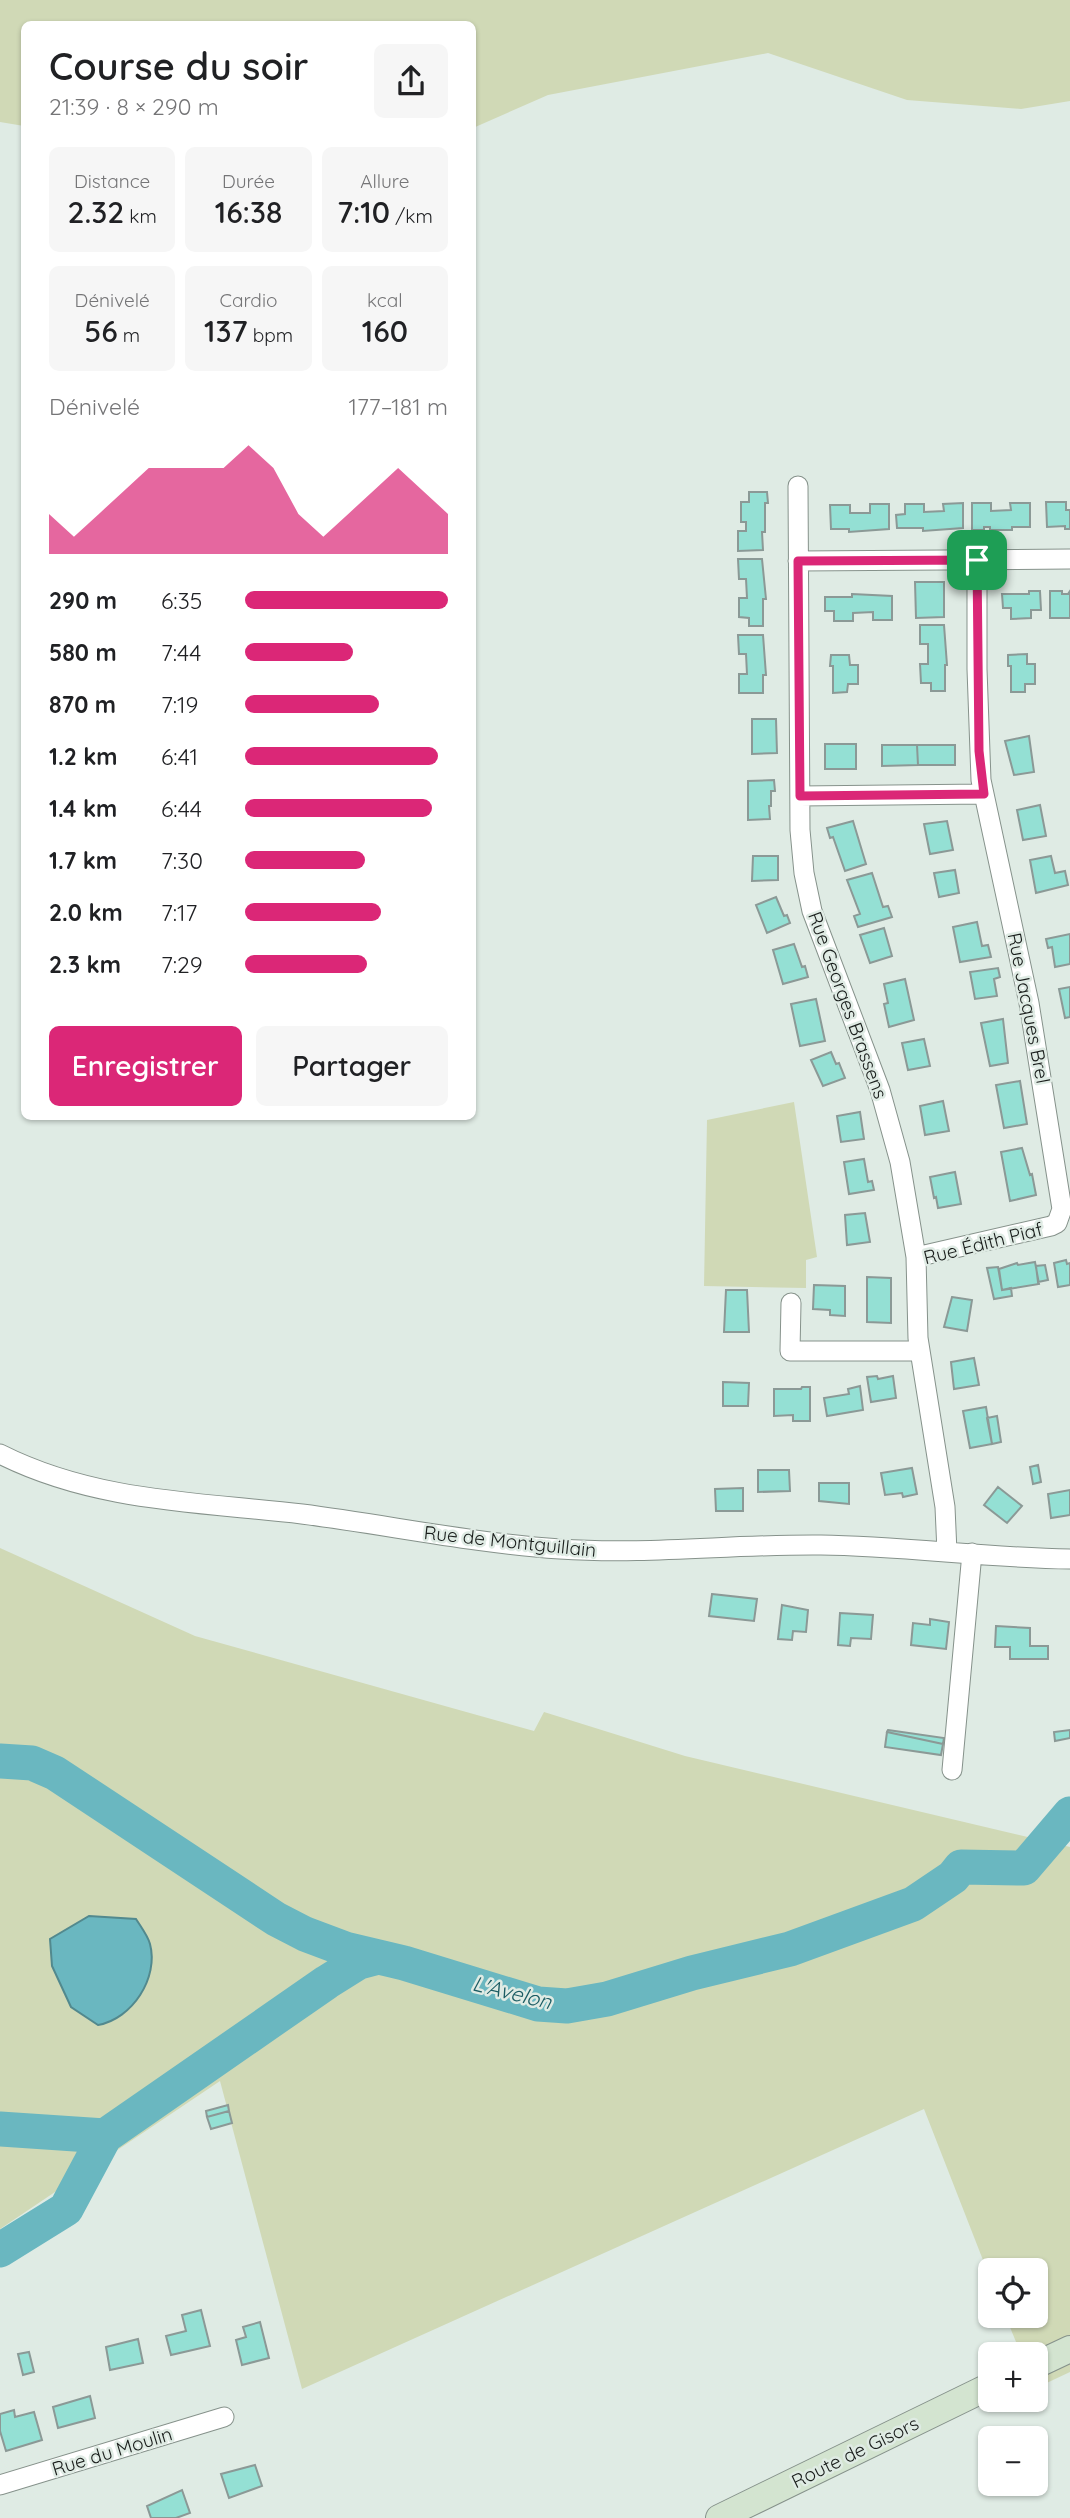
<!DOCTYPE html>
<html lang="fr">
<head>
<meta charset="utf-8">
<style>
	:root { --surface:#fff; --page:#f6f6f6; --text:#202124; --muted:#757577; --accent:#db2777 }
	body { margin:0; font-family:Quicksand,sans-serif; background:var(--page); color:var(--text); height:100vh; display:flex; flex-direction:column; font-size:26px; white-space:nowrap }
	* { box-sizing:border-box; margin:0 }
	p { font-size:23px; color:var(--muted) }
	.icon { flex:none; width:38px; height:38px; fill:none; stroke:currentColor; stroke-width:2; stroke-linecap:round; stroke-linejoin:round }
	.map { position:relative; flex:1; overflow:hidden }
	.details { position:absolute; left:21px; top:21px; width:455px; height:1099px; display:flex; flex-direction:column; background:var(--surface); border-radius:10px; box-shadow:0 2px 5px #0004 }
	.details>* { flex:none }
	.buttons { position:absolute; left:978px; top:2258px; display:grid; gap:14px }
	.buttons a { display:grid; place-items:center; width:70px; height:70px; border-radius:10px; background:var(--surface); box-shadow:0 2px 5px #0004; font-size:35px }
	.pin { position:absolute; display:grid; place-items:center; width:60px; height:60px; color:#fff; margin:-30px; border-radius:14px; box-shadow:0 4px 10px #0006 }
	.round { display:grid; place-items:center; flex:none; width:74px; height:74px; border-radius:10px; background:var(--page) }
	.summary { display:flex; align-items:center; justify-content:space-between; height:119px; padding:0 28px }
	h1 { font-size:38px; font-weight:600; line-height:52px }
	.stats { display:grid; grid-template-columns:repeat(3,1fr); gap:10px; height:119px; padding:7px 28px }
	.stats div { display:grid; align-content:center; border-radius:10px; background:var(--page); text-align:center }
	.stats b { font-size:30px; font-weight:600 }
	.stats small { font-size:19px; font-weight:400 }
	.stats p { font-size:19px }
	.chart { height:196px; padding:14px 28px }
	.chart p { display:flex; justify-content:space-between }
	.chart svg { width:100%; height:126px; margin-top:7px; fill:var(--accent); opacity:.7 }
	.primary-button { display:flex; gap:14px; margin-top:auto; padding:14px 28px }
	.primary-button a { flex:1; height:80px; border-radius:10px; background:var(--accent); color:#fff; font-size:28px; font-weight:600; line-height:80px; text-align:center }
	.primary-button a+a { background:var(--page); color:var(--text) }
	ul { padding:0 28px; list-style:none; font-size:23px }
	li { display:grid; grid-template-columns:112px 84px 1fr; align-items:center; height:52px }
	li i { height:18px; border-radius:9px; background:var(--accent) }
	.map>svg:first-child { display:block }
	.green { fill:#d0d9b6 }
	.water { fill:#6ab7c0; stroke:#52898e; stroke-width:2 }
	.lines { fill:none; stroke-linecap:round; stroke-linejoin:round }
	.river { stroke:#6ab7c0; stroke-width:35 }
	.building { fill:#94e0d4; stroke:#8b9996; stroke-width:2 }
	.street-casing { stroke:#86928b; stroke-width:21 }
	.secondary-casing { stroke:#86928b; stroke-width:28 }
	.street { stroke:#fff; stroke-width:19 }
	.secondary { stroke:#d3e4d0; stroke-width:26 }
	.route-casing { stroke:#fff; stroke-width:14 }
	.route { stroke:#db2777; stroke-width:9 }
	.labels { text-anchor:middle; stroke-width:5; stroke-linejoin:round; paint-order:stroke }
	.street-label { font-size:19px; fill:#191d1b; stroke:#dfebe4 }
	.water-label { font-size:21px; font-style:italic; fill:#1b5c63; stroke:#dfebe4 }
</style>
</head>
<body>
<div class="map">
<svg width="1070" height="2518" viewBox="0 0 1070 2518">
	<rect width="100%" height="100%" fill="#dfebe4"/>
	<!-- green -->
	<path class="green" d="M0,0H1070V101L1021,109L907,100L768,53L548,95L473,128L472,24H24V126L0,122Z
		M794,1102L817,1257L806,1260V1288L704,1286L707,1120Z
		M0,1548L195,1636L534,1731L544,1712L685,1756L1070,1847V2372L1036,2388V2354H1021L1005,2315H1036V2270H990V2278L924,2109L302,2389L220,2081L0,2229Z"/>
	<!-- water -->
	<path class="water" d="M89,1916L136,1919C141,1927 148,1936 150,1944C159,1978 132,2019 98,2025L71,2007L52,1966L50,1939Z"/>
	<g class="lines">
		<!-- river -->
		<path class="river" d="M0,1761L32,1763L55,1773L276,1919L305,1934L345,1949L404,1963L538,2004L567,2006L607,1999L692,1973L790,1949L913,1904L953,1877L961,1867L1024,1868L1070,1814
			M0,2129L105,2136L327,1982L359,1962L378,1957
			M0,2250L66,2209L105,2136"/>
	</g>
	<!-- building -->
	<path class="building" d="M749,492H767L768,503H765V532H762L763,550L738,551V531H746V522H741V502H749Z
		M1046,502H1066V510H1070V529H1065V526L1047,527Z
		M963,503V528L923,531V528H897L896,515L905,514V504H924V512L944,511L943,504Z
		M972,503H991V511L1011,510L1010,503H1030V527H1012V530H990V527H984V530H972Z
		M870,504H889V529L849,532V529H831L830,505H850V513H870Z
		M738,559H762L766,599H763V626H749V618L739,617V598H747L746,579H739Z
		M915,582H944V617L916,618Z
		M1029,591H1040L1041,610H1031V618L1011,619V608H1003L1002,594H1029Z
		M1050,591H1062V594H1068L1070,591V618H1050Z
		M852,594L892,596V620H873V612L853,613V621H834V611H825V597H852Z
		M920,625H944L947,665H945V691H931V683H921L920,664H928V644H920Z
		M738,635H763L766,675H763V693H739V674H747L746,654H739Z
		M1027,654V664H1035V684H1025V692H1011V666H1008V655Z
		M831,655H849L850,665H858V684H848L847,692L833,693V666H830Z
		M752,719H776L777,753L752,754Z
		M1029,736L1034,772L1014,775L1005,741Z
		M825,744H856V769H825Z
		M882,745H917L918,765L882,766Z
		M917,745H955V765H918Z
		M774,780L775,791H771V806H769L770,819L748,820V781Z
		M1040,805L1046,836L1023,840L1017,810Z
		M853,821L866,864L845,871L833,837L830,838L827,828Z
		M947,821L953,850L930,854L924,824Z
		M753,856H778V880L752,881Z
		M1051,856L1055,873L1065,871L1068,885L1036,893L1030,860Z
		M955,870L959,893L939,897L934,873Z
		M872,873L883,907L888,906L892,917L858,927L854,916L860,914L847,880Z
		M776,897L784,916L787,915L790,923L767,933L756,905Z
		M977,922L982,946L988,945L991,957L960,962L953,927Z
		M884,928L892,956L870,963L860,935Z
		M1070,934V964L1055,967L1052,947L1048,948L1046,939Z
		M794,944L802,967L805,966L808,977L783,984L773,950Z
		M998,968L1000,977L994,979L997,996L975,999L970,972Z
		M905,979L914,1020L889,1027L884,1004L888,1003L884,984Z
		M1070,987V1017L1065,1018L1059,989Z
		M816,999L825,1041L800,1046L791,1004Z
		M1003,1019L1008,1063L990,1066L981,1023Z
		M924,1039L930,1066L908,1070L902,1043Z
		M831,1052L836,1064L839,1063L845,1078L823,1086L811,1060Z
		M1020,1081L1027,1124L1004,1128L996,1085Z
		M943,1101L949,1131L925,1135L920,1106Z
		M860,1112L864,1139L841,1142L837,1116Z
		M1022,1148L1030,1175L1032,1174L1036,1195L1010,1201L1001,1152Z
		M864,1159L868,1182L872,1181L874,1190L849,1194L844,1162Z
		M955,1172L961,1204L938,1208L936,1197L934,1198L930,1177Z
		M865,1213L870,1242L847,1245L845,1215Z
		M1066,1260L1067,1264L1070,1263V1285L1058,1287L1054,1263Z
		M1035,1262L1039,1284L1002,1290L999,1269L1017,1263L1018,1265Z
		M1045,1265L1048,1280L1038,1282L1036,1266Z
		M998,1267L1002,1290L1011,1288L1012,1296L994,1299L987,1268Z
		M867,1277L891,1278V1323L867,1322Z
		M814,1285L845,1286V1316L830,1315V1310L813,1309Z
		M726,1290H747L749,1332H724Z
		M952,1297L972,1300L967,1331L944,1327Z
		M974,1358L979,1385L954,1389L951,1362Z
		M877,1376L878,1379L893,1376L896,1398L871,1402L867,1377Z
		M723,1382L749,1383L748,1406H723Z
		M860,1386L863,1410L827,1416L824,1398L849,1394L848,1389Z
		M802,1387H810V1421H793V1415L774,1416V1389H801Z
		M986,1407L992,1444L970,1448L963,1411Z
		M997,1416L1001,1442L992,1444L987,1418Z
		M1038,1465L1041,1482L1033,1484L1030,1467Z
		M912,1468L917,1494L903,1497L902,1493L885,1495L881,1473Z
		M758,1470H789L790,1491L758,1492Z
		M819,1483H849V1504L819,1501Z
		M998,1487L1022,1506L1007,1523L984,1505Z
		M743,1488V1511H716L715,1489Z
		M1070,1490V1515L1051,1518L1048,1494Z
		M712,1594L757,1599L754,1621L709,1616Z
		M782,1605L808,1610L806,1632L793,1631L792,1640L778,1639Z
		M840,1613L873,1615L871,1639L851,1638L850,1646L838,1645Z
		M930,1619L949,1622L946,1649L911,1645L913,1623L930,1625Z
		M996,1626L1030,1628V1646H1048V1659H1010V1647H995Z
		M888,1730L944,1738L943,1744L887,1732Z
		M1070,1730V1738L1055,1741L1054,1732Z
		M887,1732L943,1744L941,1755L885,1747Z
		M228,2105L229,2111L207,2117L206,2111Z
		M229,2111L232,2123L211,2129L207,2117Z
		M201,2310L210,2346L171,2355L166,2336L186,2331L182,2315Z
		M260,2322L269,2358L242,2365L236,2340L246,2337L243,2327Z
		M138,2339L143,2363L110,2370L106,2347Z
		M29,2352L34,2372L23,2375L18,2354Z
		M90,2396L95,2418L58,2428L53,2407Z
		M14,2410L15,2417L34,2412L42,2440L6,2451L0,2431V2414Z
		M255,2465L262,2486L229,2498L221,2474Z
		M182,2490L190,2513L176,2518H151L147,2506Z"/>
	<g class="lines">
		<!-- street casing -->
		<g class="street-casing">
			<path id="street" d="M798,486L800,830L804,873L812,911L880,1090L900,1162L916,1257L918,1338L945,1507L947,1552
				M798,561L1070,559
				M800,796L984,794
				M916,1257L1051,1226L1057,1223L1062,1209L1029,1003L981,780L977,669V560
				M791,1303L790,1351H920
				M0,1454C95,1502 199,1502 302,1514C388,1525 473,1543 560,1549C647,1555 734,1544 821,1545C904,1546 987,1558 1070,1559
				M952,1770L972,1553
				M0,2485L224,2417"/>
		</g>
		<!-- secondary casing -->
		<g class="secondary-casing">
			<path id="secondary" d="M1036,2365L1070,2349
				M719,2518L990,2386"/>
		</g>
		<!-- street -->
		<use href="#street" class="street"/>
		<!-- secondary -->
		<use href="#secondary" class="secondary"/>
	</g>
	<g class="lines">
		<!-- route casing -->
		<g class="route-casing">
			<path id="route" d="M977,560L979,751L984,794L800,796L798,561Z"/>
		</g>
		<!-- route -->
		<use href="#route" class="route"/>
	</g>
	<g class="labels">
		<!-- street labels -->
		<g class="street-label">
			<text transform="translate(848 1005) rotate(70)" y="7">Rue Georges Brassens</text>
			<text transform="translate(1029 1008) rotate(79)" y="7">Rue Jacques Brel</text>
			<text transform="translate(983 1243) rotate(-14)" y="7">Rue Édith Piaf</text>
			<text transform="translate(510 1541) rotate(6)" y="7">Rue de Montguillain</text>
			<text transform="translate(112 2451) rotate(-17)" y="7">Rue du Moulin</text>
			<text transform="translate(855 2452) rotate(-26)" y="7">Route de Gisors</text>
		</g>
		<!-- water labels -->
		<g class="water-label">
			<text transform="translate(512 1993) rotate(14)" y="7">L'Avelon</text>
		</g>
	</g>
</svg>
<div class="buttons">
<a><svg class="icon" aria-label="locate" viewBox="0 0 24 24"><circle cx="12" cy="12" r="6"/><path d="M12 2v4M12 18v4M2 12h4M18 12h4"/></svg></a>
<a>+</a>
<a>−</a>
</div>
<div class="pin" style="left:977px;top:560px;background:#1e9e55"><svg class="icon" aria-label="arrive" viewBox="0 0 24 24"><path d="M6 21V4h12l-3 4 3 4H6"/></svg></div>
<section class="details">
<div class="summary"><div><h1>Course du soir</h1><p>21:39 · 8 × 290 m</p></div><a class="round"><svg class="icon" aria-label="share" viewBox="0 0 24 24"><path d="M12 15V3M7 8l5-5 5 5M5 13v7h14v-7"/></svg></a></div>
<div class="stats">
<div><p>Distance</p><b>2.32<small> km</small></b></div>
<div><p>Durée</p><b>16:38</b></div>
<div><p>Allure</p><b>7:10<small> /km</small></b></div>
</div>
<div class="stats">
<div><p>Dénivelé</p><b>56<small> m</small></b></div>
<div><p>Cardio</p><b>137<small> bpm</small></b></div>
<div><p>kcal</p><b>160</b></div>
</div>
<div class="chart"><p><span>Dénivelé</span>177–181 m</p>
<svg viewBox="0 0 160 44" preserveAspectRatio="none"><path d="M0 44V30L10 38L20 30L30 22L40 14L50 14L60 14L70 14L80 6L90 14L100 30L110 38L120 30L130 22L140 14L150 22L160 30V44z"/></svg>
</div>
<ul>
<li><b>290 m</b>6:35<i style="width:100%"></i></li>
<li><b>580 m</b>7:44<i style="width:53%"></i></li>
<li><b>870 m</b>7:19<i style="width:66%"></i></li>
<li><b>1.2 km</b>6:41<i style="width:95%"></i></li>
<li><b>1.4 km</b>6:44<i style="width:92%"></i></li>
<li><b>1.7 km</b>7:30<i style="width:59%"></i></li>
<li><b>2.0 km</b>7:17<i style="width:67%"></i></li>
<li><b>2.3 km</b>7:29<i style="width:60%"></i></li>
</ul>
<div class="primary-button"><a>Enregistrer</a><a>Partager</a></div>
</section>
</div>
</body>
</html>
